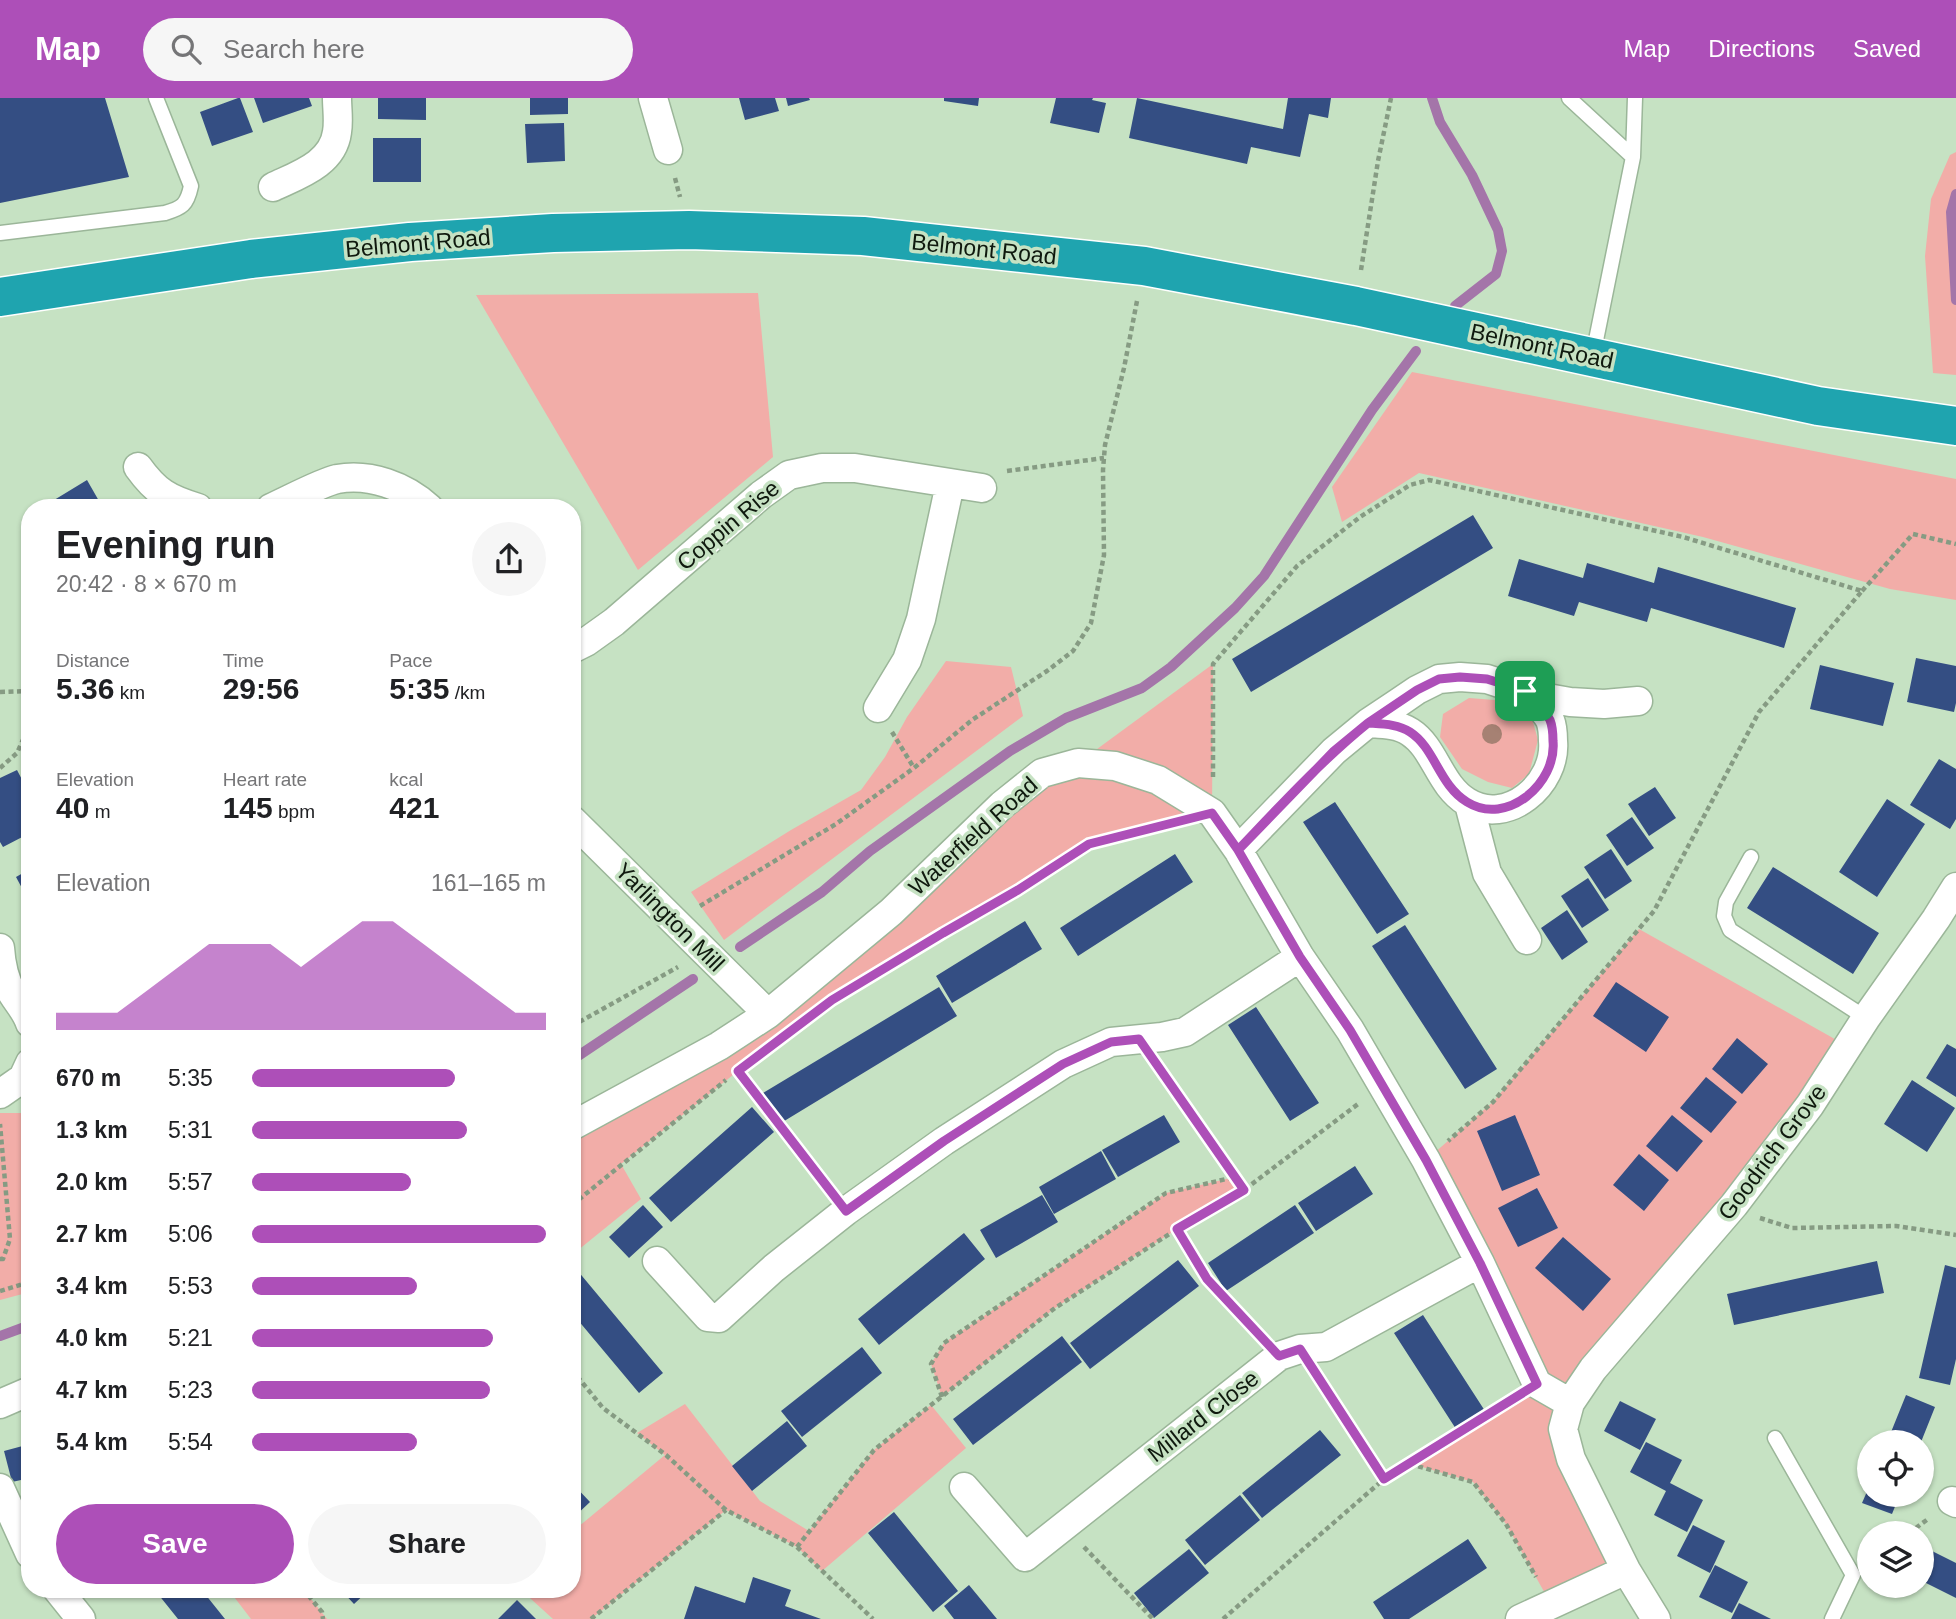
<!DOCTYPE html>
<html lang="en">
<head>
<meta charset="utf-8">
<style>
	:root { --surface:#fff; --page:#f6f6f6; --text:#202124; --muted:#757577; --accent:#ad4fb8 }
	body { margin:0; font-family:Helvetica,sans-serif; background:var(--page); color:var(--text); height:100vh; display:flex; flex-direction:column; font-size:26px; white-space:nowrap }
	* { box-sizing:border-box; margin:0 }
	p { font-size:23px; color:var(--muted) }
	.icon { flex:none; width:38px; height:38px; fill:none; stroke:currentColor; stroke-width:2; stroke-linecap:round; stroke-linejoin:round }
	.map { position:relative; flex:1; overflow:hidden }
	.side { position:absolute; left:21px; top:401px; width:560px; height:1099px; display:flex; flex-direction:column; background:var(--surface); border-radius:28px; box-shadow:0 2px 5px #0004 }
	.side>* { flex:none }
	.tools { position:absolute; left:1857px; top:1332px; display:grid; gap:14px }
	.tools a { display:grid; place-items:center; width:77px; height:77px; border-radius:50%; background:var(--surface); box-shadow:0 2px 5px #0004; font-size:35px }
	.pin { position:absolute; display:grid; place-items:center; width:60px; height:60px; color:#fff; margin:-30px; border-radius:14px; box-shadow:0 4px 10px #0006 }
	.round { display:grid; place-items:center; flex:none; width:74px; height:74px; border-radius:37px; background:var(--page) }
	.overview { display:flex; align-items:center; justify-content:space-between; height:119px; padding:0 35px }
	h1 { font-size:38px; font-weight:700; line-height:52px }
	.stats { display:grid; grid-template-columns:repeat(3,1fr); gap:10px; height:119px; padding:7px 35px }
	.stats div { display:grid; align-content:center }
	.stats b { font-size:30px; font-weight:700 }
	.stats small { font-size:19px; font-weight:400 }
	.stats p { font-size:19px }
	.chart { height:196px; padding:14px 35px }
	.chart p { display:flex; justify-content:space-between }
	.chart svg { width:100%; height:126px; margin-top:7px; fill:var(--accent); opacity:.7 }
	.primary-button { display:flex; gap:14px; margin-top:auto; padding:14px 35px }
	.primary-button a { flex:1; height:80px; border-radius:42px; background:var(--accent); color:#fff; font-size:28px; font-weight:700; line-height:80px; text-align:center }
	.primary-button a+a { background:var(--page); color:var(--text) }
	ul { padding:0 35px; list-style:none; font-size:23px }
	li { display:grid; grid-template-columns:112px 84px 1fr; align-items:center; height:52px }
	li i { height:18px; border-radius:9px; background:var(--accent) }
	header { display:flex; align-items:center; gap:42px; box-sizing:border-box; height:98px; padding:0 35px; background:var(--accent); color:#fff }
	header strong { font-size:33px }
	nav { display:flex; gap:38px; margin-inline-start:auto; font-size:24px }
	.search { width:490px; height:63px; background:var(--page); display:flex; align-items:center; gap:18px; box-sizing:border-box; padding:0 24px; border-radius:38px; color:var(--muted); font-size:26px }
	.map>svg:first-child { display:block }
	.green { fill:#f2ada8 }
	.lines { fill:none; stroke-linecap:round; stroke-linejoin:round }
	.stream { stroke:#a475a9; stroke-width:10 }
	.building { fill:#344e83 }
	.lane-casing { stroke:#9bb699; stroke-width:17 }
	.street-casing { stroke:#9bb699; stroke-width:31 }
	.highway-casing { stroke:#fff; stroke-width:41 }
	.path { stroke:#869b83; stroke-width:4.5; stroke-dasharray:5 3.5; stroke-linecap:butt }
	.lane { stroke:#fff; stroke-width:14 }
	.street { stroke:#fff; stroke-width:28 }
	.highway { stroke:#1fa4af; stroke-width:38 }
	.tree { fill:#a68173 }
	.route-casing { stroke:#fff; stroke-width:14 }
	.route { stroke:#ad4fb8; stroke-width:9 }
	.labels { text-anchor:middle; stroke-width:7; stroke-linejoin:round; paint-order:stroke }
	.street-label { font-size:23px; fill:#0f190e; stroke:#c6e2c3 }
</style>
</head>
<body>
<header>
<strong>Map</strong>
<div class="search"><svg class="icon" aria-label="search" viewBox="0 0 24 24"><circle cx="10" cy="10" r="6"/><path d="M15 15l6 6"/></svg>Search here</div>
<nav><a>Map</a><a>Directions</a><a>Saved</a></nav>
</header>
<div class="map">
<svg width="1956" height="1521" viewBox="0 0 1956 1521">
	<rect width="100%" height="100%" fill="#c6e2c3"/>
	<!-- green -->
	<path class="green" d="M1956,54V277L1933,275L1925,158L1931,101L1950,57Z
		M758,195L773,359L638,472L476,197Z
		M1412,274L1956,381V502L1890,491L1703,439L1419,375L1342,424L1332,389Z
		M946,563L1011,569L1023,618L724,842L691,794L791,732L861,692L885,659L907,619Z
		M1213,566L1212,715L1089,746L1018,792L943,835L832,902L738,973L621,1066L641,1101L572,1157V1027L719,948L1042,675L1078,665Z
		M1469,600L1507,603L1531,617L1538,642L1529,676L1512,690L1488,684L1462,671L1440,639L1443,616Z
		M1639,831L1849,949L1563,1331L1626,1472L1551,1506L1506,1426L1473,1384L1409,1365L1537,1285L1426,1062L1493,1004Z
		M0,1015H30V1194L0,1202Z
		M1235,1079L1244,1092L1177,1131L1055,1210L942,1299L931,1266L944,1245L1166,1095Z
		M685,1306L760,1403L809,1433L874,1352L931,1307L966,1350L822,1473L797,1449L726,1412L591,1521H553L520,1491H572V1434L665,1357L637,1335Z
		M228,1491H303L327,1521H251Z"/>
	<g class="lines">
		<!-- stream -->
		<path class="stream" d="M1432,0L1440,24L1472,77L1498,132L1502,153L1496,176L1455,208
			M1956,96L1951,114L1956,202
			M740,849L822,794L870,753L1010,653L1066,620L1142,590L1171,569L1235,510L1264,478L1372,312L1416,253
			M572,962L693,881
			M0,1238L30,1227"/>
	</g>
	<!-- building -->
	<path class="building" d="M0,0H105L129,79L0,105Z
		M238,0H240L253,34L212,48L200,14Z
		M254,0H309L312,8L263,25Z
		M378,0H426V22L378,21Z
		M530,0H568V16L530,17Z
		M739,0H775L779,13L745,22Z
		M786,0H809L810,2L788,8Z
		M944,0H979L978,8L944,3Z
		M1056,0H1093L1092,2L1106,5L1099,35L1050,25Z
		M1137,0L1283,31L1288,0H1331L1328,20L1309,16L1300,59L1251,49L1247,66L1129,40Z
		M564,25L565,63L527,65L525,26Z
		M373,40H421V84H373Z
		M87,382L103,410H41Z
		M1473,417L1493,450L1251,594L1232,561Z
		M1519,461L1583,480L1587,465L1654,485L1658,469L1796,510L1784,550L1651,510L1647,524L1579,504L1574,518L1508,498Z
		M1916,560L1956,568V605L1954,614L1907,604Z
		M1820,567L1894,585L1883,628L1810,611Z
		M1939,661L1956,671V721L1950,731L1910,707Z
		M17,672L30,697V735L3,749L0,744V680Z
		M1655,689L1676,720L1649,738L1628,706Z
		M1887,701L1925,726L1877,799L1839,774Z
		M1335,704L1409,816L1377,836L1303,724Z
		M1632,719L1654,750L1627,768L1606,737Z
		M1611,751L1632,783L1605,801L1584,769Z
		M1175,756L1193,784L1078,858L1060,830Z
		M1773,769L1879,835L1853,876L1747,810Z
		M30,771V805L16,779Z
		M1588,780L1609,812L1582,830L1561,798Z
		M1567,812L1588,844L1562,862L1541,830Z
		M1025,823L1042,851L952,905L936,878Z
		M1405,827L1497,971L1465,991L1372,848Z
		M1616,884L1669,919L1646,954L1593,918Z
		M939,889L957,918L781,1025L763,995Z
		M1256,909L1319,1005L1290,1023L1228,927Z
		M1737,940L1768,966L1742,996L1712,971Z
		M1947,946L1956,951V999L1926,980Z
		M1706,979L1737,1004L1711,1035L1680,1010Z
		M1912,982L1955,1010L1927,1054L1884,1026Z
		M752,1009L774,1034L671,1124L649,1100Z
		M1164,1017L1180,1044L1118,1079L1102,1052Z
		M1515,1017L1540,1077L1502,1093L1477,1033Z
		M1672,1017L1703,1043L1677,1074L1646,1048Z
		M1101,1053L1116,1081L1054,1116L1039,1089Z
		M1639,1056L1669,1082L1644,1113L1613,1087Z
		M1355,1068L1373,1096L1316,1133L1298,1105Z
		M1537,1090L1558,1130L1518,1149L1498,1110Z
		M1042,1097L1058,1124L996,1160L980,1132Z
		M643,1107L663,1129L629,1160L609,1139Z
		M1295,1107L1314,1135L1226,1193L1208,1165Z
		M964,1135L985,1161L879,1247L858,1221Z
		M1563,1139L1611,1181L1583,1213L1535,1170Z
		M1178,1162L1199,1188L1090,1271L1070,1245Z
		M1877,1163L1884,1195L1734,1227L1727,1196Z
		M572,1166L663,1275L639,1295L572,1215Z
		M1945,1167L1956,1170V1261L1950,1287L1919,1280Z
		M1423,1217L1485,1313L1456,1331L1394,1235Z
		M1062,1238L1082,1264L973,1347L953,1321Z
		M862,1249L882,1275L802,1339L781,1313Z
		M1906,1297L1935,1309L1921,1344H1887Z
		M1620,1303L1656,1321L1640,1352L1604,1333Z
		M787,1323L807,1348L752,1393L732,1368Z
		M1320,1332L1341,1357L1262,1420L1242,1395Z
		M1646,1344L1682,1362L1670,1385L1703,1402L1687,1434L1654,1417L1666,1393L1630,1374Z
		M30,1346V1380L12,1384L4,1353Z
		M572,1385L590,1404L572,1421Z
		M1869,1389V1396H1900L1892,1416L1862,1405Z
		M1240,1397L1260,1422L1205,1467L1185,1442Z
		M894,1414L958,1493L933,1514L868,1435Z
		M1693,1427L1725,1443L1710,1475L1677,1458Z
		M1468,1441L1487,1470L1409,1521H1384L1373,1504Z
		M1922,1448L1956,1465V1500L1922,1483Z
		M1189,1451L1209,1475L1154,1520L1134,1495Z
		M1715,1467L1748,1484L1732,1515L1699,1499Z
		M753,1479L791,1492L785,1508L821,1521H684L695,1488L745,1505Z
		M969,1487L997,1521H954L944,1508Z
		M154,1491H201L225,1521H178Z
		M340,1491H370L354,1506Z
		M517,1502L536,1521H498Z
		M1739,1505L1771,1521H1731Z"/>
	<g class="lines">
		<!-- lane casing -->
		<g class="lane-casing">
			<path id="lane" d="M1569,0L1633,59
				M0,135L165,115C182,110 187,107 191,88L156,0
				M1593,257L1633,59L1635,0
				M1751,759L1726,804L1724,818L1730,832L1866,920
				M1775,1340L1853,1477L1832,1521"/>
		</g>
		<!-- street casing -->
		<g class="street-casing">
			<path id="street" d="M653,0L668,52
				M273,89C298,77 333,66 337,34C339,23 337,11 337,0
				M138,369C156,394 168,401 198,410
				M271,410C289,402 320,385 337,381C370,375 405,388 429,410
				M572,551L586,544L614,524L761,397L789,377L822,370H855L982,390
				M878,610L907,562L921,521L950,386
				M1368,625C1382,626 1398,626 1410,634C1435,650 1439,687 1467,704C1507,729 1557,686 1553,643C1553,637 1552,627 1550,622C1545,612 1533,602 1525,593
				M1469,706L1487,775L1527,842
				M572,722L768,916
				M1238,752L1334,653L1368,625L1398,605L1417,592L1439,581L1460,579L1487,581L1542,599L1570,604L1604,606L1638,603
				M0,850C1,865 4,881 12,895C18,905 26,913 30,925
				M0,996L23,980L30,965
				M572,1028L719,948L768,916L891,814L1002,707L1042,675L1078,665L1115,668L1158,682L1212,715L1238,752L1300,859L1350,932L1426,1062L1480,1165L1537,1286L1570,1305
				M657,1163L708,1219L719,1220L774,1170L846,1113L944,1043L1063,966L1111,944L1162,939L1185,934L1300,859
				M0,1306L30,1293
				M964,1389L1025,1459L1279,1258L1300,1251L1326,1249L1480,1165
				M0,1390L30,1456
				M1952,1403L1956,1405
				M57,1491L81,1521
				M1520,1521L1626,1472
				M1656,1521L1626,1472L1571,1361L1563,1331L1570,1305L1593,1271L1734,1107L1810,1007L1866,920L1936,821L1956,789"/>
		</g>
		<!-- highway casing -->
		<g class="highway-casing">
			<path id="highway" d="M0,199L251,161L410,144L553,135L689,132L863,138L1144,168L1356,208L1818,308L1956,328"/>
		</g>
		<!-- path -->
		<path class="path" d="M675,80L680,99
			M1361,172L1378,63L1391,0
			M1007,373L1104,360
			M1862,493L1913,436L1956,446
			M0,594L30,593
			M892,634L914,670L972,622L1047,573L1073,553L1091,525L1104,457L1103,372L1105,347L1124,270L1137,203
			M0,670L17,655L30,626
			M1213,679V566L1297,468L1360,419L1410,387L1429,382L1683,439L1862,493L1759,614L1654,813L1493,1004L1448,1043
			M700,808L836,726L914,670
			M852,890L943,835L1018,792L1089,746L1171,726
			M572,928L678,869
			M1159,969L1244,1092
			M737,972L828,1090
			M572,1107L726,982
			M1760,1120L1792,1130L1896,1128L1956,1137
			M1177,1131L1207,1181L1259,1237
			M0,1161H3L10,1141L0,1026
			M0,1193L30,1184
			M572,1272L603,1310L666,1357L726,1412L797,1449L873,1521
			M1317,1279L1384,1381
			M942,1299L931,1266L944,1245L1166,1095L1235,1079
			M1410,1366L1473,1384L1506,1426L1536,1479
			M1909,1435L1928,1421
			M797,1449L874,1352L931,1307L1055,1210L1177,1131L1244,1092L1358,1006
			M1084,1449L1153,1521
			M303,1491L322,1514L323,1521
			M591,1521L726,1412
			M1223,1521L1384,1381L1511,1302"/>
		<!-- lane -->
		<use href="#lane" class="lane"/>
		<!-- street -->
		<use href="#street" class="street"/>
		<!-- highway -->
		<use href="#highway" class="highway"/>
	</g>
	<!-- trees -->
	<circle class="tree" cx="1492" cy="636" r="10"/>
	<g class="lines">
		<!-- route casing -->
		<g class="route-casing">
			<path id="route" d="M1525,593L1487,581L1460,579L1439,581L1417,592L1368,625L1334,653L1238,752L1212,715L1089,746L1018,792L943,835L832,902L738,973L846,1113L944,1043L1063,966L1111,944L1139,941L1244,1092L1177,1131L1207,1181L1279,1258L1300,1251L1384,1381L1537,1286L1480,1165L1426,1062L1350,932L1300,859L1238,752C1280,708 1321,663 1368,625C1382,626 1398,626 1410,634C1435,650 1439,687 1467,704C1507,729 1557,685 1553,643C1553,637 1552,627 1550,622C1545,612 1533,602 1525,593"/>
		</g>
		<!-- route -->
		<use href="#route" class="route"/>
	</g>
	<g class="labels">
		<!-- street labels -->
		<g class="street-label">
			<text transform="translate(418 145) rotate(-5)" y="8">Belmont Road</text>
			<text transform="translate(984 151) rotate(6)" y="8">Belmont Road</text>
			<text transform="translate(1542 248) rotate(12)" y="8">Belmont Road</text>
			<text transform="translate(728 427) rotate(-40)" y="8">Coppin Rise</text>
			<text transform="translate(973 738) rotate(-42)" y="8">Waterfield Road</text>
			<text transform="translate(670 819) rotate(45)" y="8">Yarlington Mill</text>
			<text transform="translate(1772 1054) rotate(-53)" y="8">Goodrich Grove</text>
			<text transform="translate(1203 1318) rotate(-38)" y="8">Millard Close</text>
		</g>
	</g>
</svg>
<div class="tools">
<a><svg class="icon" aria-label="locate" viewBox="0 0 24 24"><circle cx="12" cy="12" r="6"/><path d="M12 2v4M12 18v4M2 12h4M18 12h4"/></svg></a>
<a><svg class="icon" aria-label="layers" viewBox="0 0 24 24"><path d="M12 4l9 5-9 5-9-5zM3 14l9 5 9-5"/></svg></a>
</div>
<div class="pin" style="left:1525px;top:593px;background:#1e9e55"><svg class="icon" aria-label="arrive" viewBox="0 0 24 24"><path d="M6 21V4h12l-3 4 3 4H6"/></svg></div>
<section class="side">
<div class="overview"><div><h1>Evening run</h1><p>20:42 · 8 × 670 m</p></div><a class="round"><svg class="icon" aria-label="share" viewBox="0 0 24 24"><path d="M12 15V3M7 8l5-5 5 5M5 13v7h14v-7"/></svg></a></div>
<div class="stats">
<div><p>Distance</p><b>5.36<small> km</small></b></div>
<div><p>Time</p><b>29:56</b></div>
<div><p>Pace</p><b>5:35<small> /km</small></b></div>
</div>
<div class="stats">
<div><p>Elevation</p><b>40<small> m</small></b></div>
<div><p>Heart rate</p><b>145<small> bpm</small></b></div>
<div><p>kcal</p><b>421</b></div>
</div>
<div class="chart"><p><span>Elevation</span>161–165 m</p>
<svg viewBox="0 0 160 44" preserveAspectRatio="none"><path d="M0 44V38L10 38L20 38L30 30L40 22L50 14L60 14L70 14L80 22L90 14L100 6L110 6L120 14L130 22L140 30L150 38L160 38V44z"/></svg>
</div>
<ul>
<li><b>670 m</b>5:35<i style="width:69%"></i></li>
<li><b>1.3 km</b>5:31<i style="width:73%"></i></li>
<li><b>2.0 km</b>5:57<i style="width:54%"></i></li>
<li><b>2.7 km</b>5:06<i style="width:100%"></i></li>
<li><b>3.4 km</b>5:53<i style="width:56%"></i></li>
<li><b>4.0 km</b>5:21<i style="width:82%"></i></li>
<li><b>4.7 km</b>5:23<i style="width:81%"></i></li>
<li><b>5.4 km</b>5:54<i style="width:56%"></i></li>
</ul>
<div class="primary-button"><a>Save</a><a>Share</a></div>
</section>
</div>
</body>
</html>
